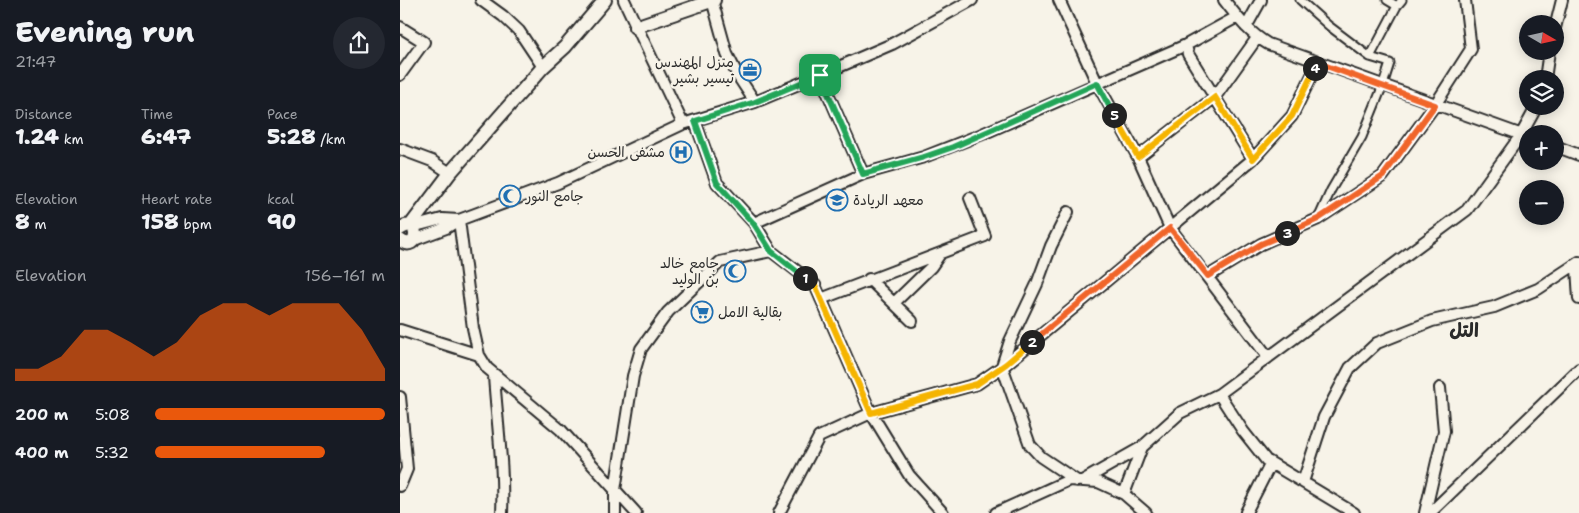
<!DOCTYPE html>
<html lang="en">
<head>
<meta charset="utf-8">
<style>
	:root { --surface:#171b24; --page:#242831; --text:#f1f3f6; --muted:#9ea1a6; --accent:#ea580c }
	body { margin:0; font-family:"Shantell Sans","Playpen Sans Arabic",sans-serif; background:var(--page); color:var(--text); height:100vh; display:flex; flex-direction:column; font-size:19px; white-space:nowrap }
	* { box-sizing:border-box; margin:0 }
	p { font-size:16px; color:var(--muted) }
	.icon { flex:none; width:28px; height:28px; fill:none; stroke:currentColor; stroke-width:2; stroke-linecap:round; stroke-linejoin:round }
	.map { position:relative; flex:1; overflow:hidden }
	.panel { display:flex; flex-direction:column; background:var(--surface); width:400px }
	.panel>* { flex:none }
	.needle { width:32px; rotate:99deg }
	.tools { position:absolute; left:1119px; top:15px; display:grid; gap:10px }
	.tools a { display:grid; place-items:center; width:45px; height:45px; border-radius:50%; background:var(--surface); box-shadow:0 2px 12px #0003; font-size:25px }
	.pin { position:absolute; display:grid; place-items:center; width:42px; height:42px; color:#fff; margin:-21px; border-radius:10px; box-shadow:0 2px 8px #0006 }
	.km { position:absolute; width:25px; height:25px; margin:-12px; border-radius:50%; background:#222; color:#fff; font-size:14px; line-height:25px; text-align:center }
	.round { display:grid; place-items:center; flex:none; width:52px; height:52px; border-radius:26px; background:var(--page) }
	.head { display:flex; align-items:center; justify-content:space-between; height:85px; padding:0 15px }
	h1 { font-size:28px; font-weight:800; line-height:38px }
	.figures { display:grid; grid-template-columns:repeat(3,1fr); gap:8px; height:85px; padding:5px 15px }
	.figures div { display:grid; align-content:center }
	.figures b { font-size:21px; font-weight:800 }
	.figures small { font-size:14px; font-weight:400 }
	.figures p { font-size:14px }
	.chart { height:140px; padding:10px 15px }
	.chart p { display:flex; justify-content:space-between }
	.chart svg { width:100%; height:90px; margin-top:5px; fill:var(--accent); opacity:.7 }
	ul { padding:0 15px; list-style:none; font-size:16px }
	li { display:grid; grid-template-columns:80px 60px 1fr; align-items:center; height:38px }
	li i { height:12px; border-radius:6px; background:var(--accent) }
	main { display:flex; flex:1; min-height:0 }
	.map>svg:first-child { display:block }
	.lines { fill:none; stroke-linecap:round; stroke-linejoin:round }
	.pedestrian-casing { stroke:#2b2b2b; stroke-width:11 }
	.minor-casing { stroke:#2b2b2b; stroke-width:14 }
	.tertiary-casing { stroke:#2b2b2b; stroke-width:16 }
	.pedestrian { stroke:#f7f3e8; stroke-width:7 }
	.minor { stroke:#f7f3e8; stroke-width:10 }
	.tertiary { stroke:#f7f3e8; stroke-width:12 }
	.split-1-casing { stroke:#fff; stroke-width:10 }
	.split-2-casing { stroke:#fff; stroke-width:10 }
	.split-3-casing { stroke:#fff; stroke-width:10 }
	.split-4-casing { stroke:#fff; stroke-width:10 }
	.split-5-casing { stroke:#fff; stroke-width:10 }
	.split-6-casing { stroke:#fff; stroke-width:10 }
	.split-1 { stroke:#22a559; stroke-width:6 }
	.split-2 { stroke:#f5b400; stroke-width:6 }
	.split-3 { stroke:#f0652b; stroke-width:6 }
	.split-4 { stroke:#f0652b; stroke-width:6 }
	.split-5 { stroke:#f5b400; stroke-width:6 }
	.split-6 { stroke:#22a559; stroke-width:6 }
	.labels { text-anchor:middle; stroke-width:5; stroke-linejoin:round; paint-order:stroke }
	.poi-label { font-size:14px; fill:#2b2b2b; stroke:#f7f3e8; text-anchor:end }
	.district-label { font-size:19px; font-weight:bold; fill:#2b2b2b; stroke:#f7f3e8 }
</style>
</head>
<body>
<main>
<section class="panel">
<div class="head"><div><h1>Evening run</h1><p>21:47</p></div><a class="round"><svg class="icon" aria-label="share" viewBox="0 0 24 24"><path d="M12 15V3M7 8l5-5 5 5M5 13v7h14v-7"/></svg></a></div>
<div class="figures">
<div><p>Distance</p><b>1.24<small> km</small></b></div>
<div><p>Time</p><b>6:47</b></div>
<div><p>Pace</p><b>5:28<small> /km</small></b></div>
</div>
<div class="figures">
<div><p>Elevation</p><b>8<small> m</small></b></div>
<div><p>Heart rate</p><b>158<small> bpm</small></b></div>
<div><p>kcal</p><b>90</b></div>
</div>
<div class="chart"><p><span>Elevation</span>156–161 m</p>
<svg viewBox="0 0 160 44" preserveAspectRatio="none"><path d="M0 44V38L10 38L20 32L30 19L40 19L50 25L60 32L70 25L80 12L90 6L100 6L110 12L120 6L130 6L140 6L150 19L160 38V44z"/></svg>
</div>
<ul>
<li><b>200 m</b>5:08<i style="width:100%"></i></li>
<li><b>400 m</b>5:32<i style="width:74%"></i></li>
</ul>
</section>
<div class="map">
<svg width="1179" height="513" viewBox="0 0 1179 513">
	<rect width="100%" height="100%" fill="#f7f3e8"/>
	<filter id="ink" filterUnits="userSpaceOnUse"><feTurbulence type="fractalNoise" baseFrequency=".02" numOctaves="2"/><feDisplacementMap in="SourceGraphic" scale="10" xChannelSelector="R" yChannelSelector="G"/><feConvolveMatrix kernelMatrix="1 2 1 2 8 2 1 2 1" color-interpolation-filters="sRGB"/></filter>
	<g filter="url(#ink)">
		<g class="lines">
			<!-- pedestrian casing -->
			<g class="pedestrian-casing">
				<path id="pedestrian" d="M900,0L929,26L970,57
					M987,0L997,6
					M918,219L931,190L962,137L983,85L990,63L970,57L997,6L1002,0"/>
			</g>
			<!-- minor casing -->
			<g class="minor-casing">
				<path id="minor" d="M81,0L103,16L119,31L143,67
					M224,0L283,124
					M312,0L327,54L338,76L355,102
					M659,0L697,83L738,157L770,228L868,357
					M824,0C837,17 849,33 868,44L1125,136
					M0,27L24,42L0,75
					M846,27L861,0
					M1155,28L1162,0
					M786,45L788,54L853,159
					M420,75L463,174
					M1145,79L1149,51
					M295,121L317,183L354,223L371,251L415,285L471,413L509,475L543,513
					M1155,146L1179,155
					M0,149L32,161L50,173
					M738,157L815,97L857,38
					M668,212L651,246L637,284L610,341L602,366L630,445L641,457L677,481
					M59,220L73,328L79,355L87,368L161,430L236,513
					M354,223L463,174L524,157L580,135L786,45L837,17
					M12,227L42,219L59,220
					M14,240L46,228L59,220L158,183L283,124L355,102L420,75L492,44L572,0
					M1179,263L1177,268L1179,299
					M808,276L861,244L918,219L983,176L1035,105L1071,49L1065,0
					M469,279L512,321
					M421,299L585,236L570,198
					M494,303L531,267L540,254
					M0,330L79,355
					M94,376C97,422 104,467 102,513
					M819,394L843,431L866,460L954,513
					M0,397L7,469L0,486
					M682,481L742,447
					M903,482L924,417L950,368L977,343L1032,321L1094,307L1138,289L1179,262
					M724,494L742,447L780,413L819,394L1067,210L1121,135L1137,106
					M215,513V490L233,376L241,349L268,312L320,262L371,251
					M379,513L419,437L471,413L577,384L606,364L853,159L892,116L918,63
					M596,513L669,480L698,482L724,494L746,513
					M847,513L846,512L871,463
					M1025,513L1044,431L1040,388
					M1030,513L1179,369"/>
			</g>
			<!-- tertiary casing -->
			<g class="tertiary-casing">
				<path id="tertiary" d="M235,27L314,0
					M10,226L50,173L143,67L165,47L205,0
					M0,229C20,214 20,255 0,240"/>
			</g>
			<!-- pedestrian -->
			<use href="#pedestrian" class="pedestrian"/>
			<!-- minor -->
			<use href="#minor" class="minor"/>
			<!-- tertiary -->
			<use href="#tertiary" class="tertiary"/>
		</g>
	</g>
	<g class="lines" filter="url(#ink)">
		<!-- split-1 casing -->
		<g class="split-1-casing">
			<path id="split-1" d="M405,278L371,251L354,224L317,183L295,121L355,102L420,75"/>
		</g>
		<!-- split-2 casing -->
		<g class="split-2-casing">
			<path id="split-2" d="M405,278L415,285L471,413L577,384L606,364L632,342"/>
		</g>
		<!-- split-3 casing -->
		<g class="split-3-casing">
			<path id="split-3" d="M632,342L770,228L808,276L861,244L887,233"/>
		</g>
		<!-- split-4 casing -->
		<g class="split-4-casing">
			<path id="split-4" d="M887,233L918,219L983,176L1035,105L918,63L915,68"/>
		</g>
		<!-- split-5 casing -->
		<g class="split-5-casing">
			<path id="split-5" d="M714,115L738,157L815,97L853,159L892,116L915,68"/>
		</g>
		<!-- split-6 casing -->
		<g class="split-6-casing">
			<path id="split-6" d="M420,75L463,174L524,157L553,147L697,83L714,115"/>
		</g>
		<!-- split-1 -->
		<use href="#split-1" class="split-1"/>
		<!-- split-2 -->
		<use href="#split-2" class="split-2"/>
		<!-- split-3 -->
		<use href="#split-3" class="split-3"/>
		<!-- split-4 -->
		<use href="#split-4" class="split-4"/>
		<!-- split-5 -->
		<use href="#split-5" class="split-5"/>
		<!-- split-6 -->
		<use href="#split-6" class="split-6"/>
	</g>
	<!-- icons -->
	<defs>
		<g id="office-ring" transform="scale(1.125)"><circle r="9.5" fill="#f7f3e8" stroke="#1f6fb2" stroke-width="1.5"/><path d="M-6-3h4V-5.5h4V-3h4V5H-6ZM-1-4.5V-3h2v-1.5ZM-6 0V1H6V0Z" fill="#1f6fb2"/></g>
		<g id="hospital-ring" transform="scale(1.125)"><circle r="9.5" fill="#f7f3e8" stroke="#1f6fb2" stroke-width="1.5"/><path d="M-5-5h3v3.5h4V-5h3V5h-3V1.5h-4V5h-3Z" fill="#1f6fb2"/></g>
		<g id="mosque-ring" transform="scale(1.125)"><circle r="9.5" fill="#f7f3e8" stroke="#1f6fb2" stroke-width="1.5"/><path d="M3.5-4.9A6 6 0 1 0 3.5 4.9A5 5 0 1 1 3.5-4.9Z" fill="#1f6fb2"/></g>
		<g id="school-ring" transform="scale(1.125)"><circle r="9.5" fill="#f7f3e8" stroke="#1f6fb2" stroke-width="1.5"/><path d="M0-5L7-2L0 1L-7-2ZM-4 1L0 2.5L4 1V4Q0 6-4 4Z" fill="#1f6fb2"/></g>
		<g id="supermarket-ring" transform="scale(1.125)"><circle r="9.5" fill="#f7f3e8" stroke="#1f6fb2" stroke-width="1.5"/><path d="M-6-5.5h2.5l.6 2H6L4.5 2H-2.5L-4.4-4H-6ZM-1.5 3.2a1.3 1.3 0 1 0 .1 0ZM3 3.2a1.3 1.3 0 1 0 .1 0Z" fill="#1f6fb2"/></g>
	</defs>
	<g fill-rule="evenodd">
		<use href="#office-ring" x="350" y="70"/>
		<use href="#hospital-ring" x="281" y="152"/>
		<use href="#mosque-ring" x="110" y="196"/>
		<use href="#school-ring" x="437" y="200"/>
		<use href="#mosque-ring" x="335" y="271"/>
		<use href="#supermarket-ring" x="302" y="312"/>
	</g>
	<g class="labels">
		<!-- poi labels -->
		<g class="poi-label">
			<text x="334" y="67">منزل المهندس<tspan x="334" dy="16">تيسير بشير</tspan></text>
			<text x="265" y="157">مشفى الحسن</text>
			<text x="126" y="201" text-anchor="start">جامع النور</text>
			<text x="453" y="205" text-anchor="start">معهد الريادة</text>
			<text x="319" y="268">جامع خالد<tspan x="319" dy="16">بن الوليد</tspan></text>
			<text x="318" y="317" text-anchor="start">بقالية الامل</text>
		</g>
		<!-- district labels -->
		<g class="district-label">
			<text x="1064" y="337">التل</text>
		</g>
	</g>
</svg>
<div class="tools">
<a><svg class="needle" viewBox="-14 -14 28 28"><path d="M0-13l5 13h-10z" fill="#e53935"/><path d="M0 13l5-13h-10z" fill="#9ea1a6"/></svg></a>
<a><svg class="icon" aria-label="layers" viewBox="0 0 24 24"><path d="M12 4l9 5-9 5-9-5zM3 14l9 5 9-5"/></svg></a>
<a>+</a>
<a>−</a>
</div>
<div class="pin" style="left:420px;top:75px;background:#1e9e55"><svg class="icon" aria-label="arrive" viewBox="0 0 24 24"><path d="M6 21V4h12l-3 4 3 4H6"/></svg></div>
<b class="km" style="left:405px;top:278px">1</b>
<b class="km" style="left:632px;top:342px">2</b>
<b class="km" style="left:887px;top:233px">3</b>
<b class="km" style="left:915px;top:68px">4</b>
<b class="km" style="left:714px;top:115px">5</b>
</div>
</main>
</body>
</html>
